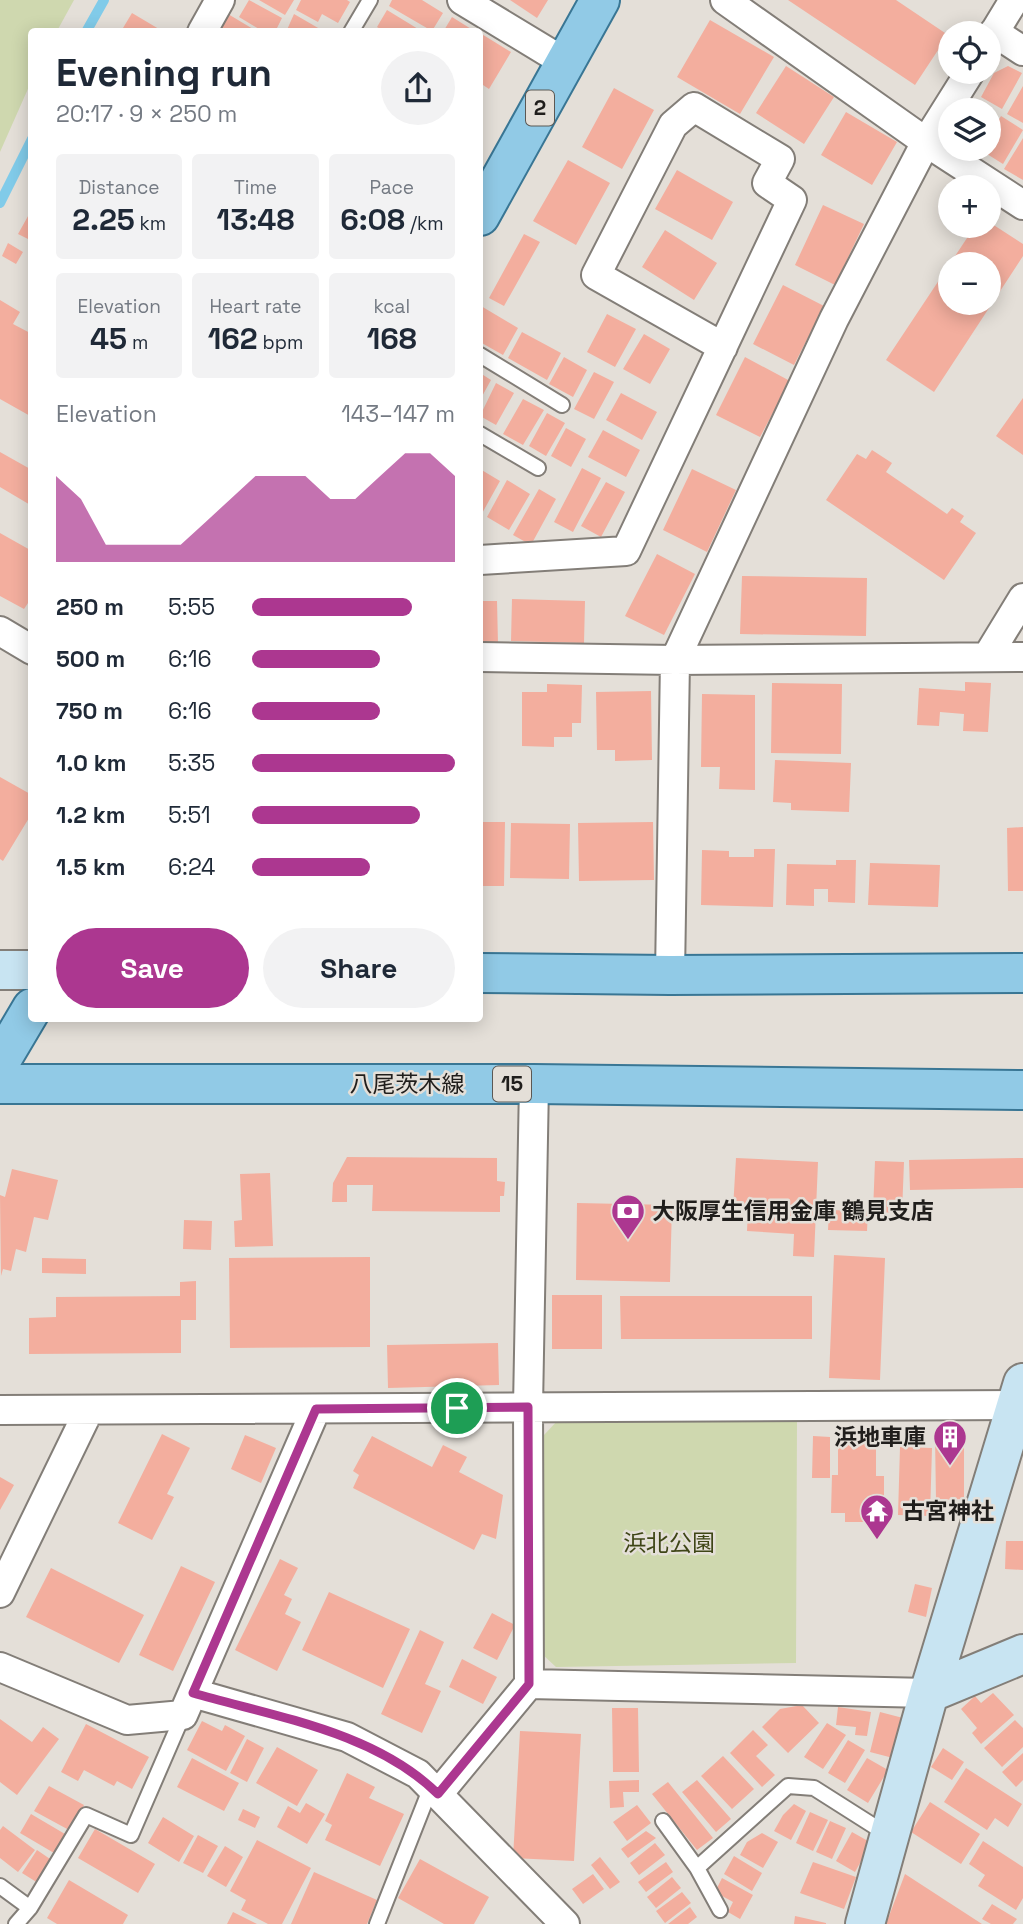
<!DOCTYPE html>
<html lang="en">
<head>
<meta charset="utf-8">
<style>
	:root { --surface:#fff; --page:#f2f2f3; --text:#1f2937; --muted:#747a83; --accent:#ac3790 }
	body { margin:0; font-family:"Space Grotesk","Noto Sans JP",sans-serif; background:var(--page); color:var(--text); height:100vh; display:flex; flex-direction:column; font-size:26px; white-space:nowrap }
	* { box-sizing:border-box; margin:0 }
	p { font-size:23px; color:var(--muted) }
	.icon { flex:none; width:38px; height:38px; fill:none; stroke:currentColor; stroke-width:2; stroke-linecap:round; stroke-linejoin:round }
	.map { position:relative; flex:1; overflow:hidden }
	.side { position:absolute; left:28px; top:28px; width:455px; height:994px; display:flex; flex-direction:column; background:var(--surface); border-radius:7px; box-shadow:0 4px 18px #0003 }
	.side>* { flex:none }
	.tools { position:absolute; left:938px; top:21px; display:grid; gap:14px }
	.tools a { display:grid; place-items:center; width:63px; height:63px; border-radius:50%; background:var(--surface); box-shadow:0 4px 18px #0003; font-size:35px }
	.pin { position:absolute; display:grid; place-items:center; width:60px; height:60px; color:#fff; margin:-30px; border:4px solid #fff; border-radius:50%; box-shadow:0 2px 7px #0007 }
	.round { display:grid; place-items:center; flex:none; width:74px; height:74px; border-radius:37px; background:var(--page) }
	.head { display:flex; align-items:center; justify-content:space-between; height:119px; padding:0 28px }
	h1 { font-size:38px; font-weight:600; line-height:52px }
	.figures { display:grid; grid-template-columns:repeat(3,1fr); gap:10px; height:119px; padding:7px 28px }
	.figures div { display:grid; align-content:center; border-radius:7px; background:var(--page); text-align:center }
	.figures b { font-size:30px; font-weight:600 }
	.figures small { font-size:19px; font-weight:400 }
	.figures p { font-size:19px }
	.chart { height:196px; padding:14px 28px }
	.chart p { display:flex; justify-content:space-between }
	.chart svg { width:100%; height:126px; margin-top:7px; fill:var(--accent); opacity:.7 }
	.primary-button { display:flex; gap:14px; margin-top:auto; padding:14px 28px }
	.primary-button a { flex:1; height:80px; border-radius:42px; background:var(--accent); color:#fff; font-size:28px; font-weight:600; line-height:80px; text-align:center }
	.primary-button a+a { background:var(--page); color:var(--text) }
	ul { padding:0 28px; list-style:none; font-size:23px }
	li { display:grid; grid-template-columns:112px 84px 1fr; align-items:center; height:52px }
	li i { height:18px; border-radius:9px; background:var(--accent) }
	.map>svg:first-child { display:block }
	.green { fill:#cfd8af }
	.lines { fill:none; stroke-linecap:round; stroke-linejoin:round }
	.stream { stroke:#81cbe9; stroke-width:10 }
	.building { fill:#f3ae9e; fill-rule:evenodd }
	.lane-casing { stroke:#837e78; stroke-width:18 }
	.street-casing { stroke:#837e78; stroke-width:32 }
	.secondary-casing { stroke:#837e78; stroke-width:42 }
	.primary-casing { stroke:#397694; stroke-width:42 }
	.lane { stroke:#fff; stroke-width:14 }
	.street { stroke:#fff; stroke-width:28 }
	.secondary { stroke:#c8e4f2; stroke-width:38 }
	.primary { stroke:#91cae6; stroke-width:38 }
	.route-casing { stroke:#fff; stroke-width:14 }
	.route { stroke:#ac3790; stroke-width:9 }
	.labels { text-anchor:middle; stroke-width:5; stroke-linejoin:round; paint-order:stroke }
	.shield { fill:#e4dfd8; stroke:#5b5854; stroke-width:2 }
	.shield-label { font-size:21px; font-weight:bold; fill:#201e1c }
	.street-label { font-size:23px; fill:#201e1c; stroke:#e4dfd8 }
	.poi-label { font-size:23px; font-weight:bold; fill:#201e1c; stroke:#e4dfd8; text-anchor:start }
	.park-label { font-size:23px; fill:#3e4516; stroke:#e4dfd8 }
</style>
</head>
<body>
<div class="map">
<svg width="1023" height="1924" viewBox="0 0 1023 1924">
	<rect width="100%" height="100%" fill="#e4dfd8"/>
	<!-- green -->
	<path class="green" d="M0,0H74L57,31L32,32L31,82L0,152Z
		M559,1419L797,1421L796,1663L556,1667L541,1653L544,1435Z"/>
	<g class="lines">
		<!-- stream -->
		<path class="stream" d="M86,32L104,0
			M0,203L32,139"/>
	</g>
	<!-- building -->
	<path class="building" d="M249,0L282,18L275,32H264L239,17Z
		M259,0H294L285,15Z
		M301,0H347L350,2L338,23L322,14L318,22L296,10Z
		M392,0H422L443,13L432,31L389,6Z
		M510,0H548L537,18Z
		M788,0H896L948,35L915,85Z
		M387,10L423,32H385L377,27Z
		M132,13L164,32H128L123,28Z
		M228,14L258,32H218Z
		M294,14L325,32H286Z
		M452,17L476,32H443Z
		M710,20L774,57L740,114L677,77Z
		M480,33L511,52L489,89L480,83Z
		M786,66L834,97L804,144L756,113Z
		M1008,66L1022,73L1002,109L981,97L994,73Z
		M1023,86V123L1007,114Z
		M614,88L654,110L622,169L582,147Z
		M973,99L995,113L989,123V110H966Z
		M846,112L897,142L872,185L821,155Z
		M1001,116L1023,130L1003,164L979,149H989V136Z
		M1023,138V180L1004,169Z
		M568,160L610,183L576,245L533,221Z
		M677,170L733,202L712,240L655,209Z
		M823,205L864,224L835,285L795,265Z
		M32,209V241L18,234Z
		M989,222L1023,244V256L934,392L886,360L975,226H989ZM950,264H989V303H950Z
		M665,230L717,263L694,300L642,267Z
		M524,234L540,242L504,306L489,298Z
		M8,243L23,252L16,264L2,256Z
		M783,285L824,306L794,365L753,344Z
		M0,300L20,312L13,324L32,334V417L0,399Z
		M481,306L518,328L503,355L480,342Z
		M607,314L636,329L615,367L587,352Z
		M522,332L561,353L547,380L508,358Z
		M644,334L670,349L650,384L623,369Z
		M564,357L587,370L573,397L549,384Z
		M745,357L790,381L760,437L716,415Z
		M594,372L614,382L594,419L574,409Z
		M480,373L491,380L480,400Z
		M496,383L514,393L496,425L480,416Z
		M621,393L657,412L642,440L606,420Z
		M1023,398V455L996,436Z
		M523,399L544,410L523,445L503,434Z
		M547,413L565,423L546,456L529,446Z
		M566,428L586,439L571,467L551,456Z
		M603,430L640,450L626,477L588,457Z
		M872,450L892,463L886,472L947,514L952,508L964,516L960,522L976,533L944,580L826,500L857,454L866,459Z
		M0,452L32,470V506L0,487Z
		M582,468L601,478L573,532L554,522Z
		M480,469L500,481L480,517Z
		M692,469L736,490L707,552L663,530Z
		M507,480L530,494L509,530L487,517Z
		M606,482L625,492L601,537L581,526Z
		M539,489L556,499L531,545L513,535Z
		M0,533L32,551V597L24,609L0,596Z
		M657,554L695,574L664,635L625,616Z
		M742,576L867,578L866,636L740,634Z
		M512,599L585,601L584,643L511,641Z
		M480,601H497L498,644H480Z
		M965,682L991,683L988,732L963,731L964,714L940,712L939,726L917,725L919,688L965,691Z
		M772,683L842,684L841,754L771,753Z
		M547,684L582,685L581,723H572V737H554V747L522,746V692H547Z
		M651,691L652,760L615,761V750H597L596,692Z
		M702,694L755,695V790L719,789L720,767H701Z
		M775,760L851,763L849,812L791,810V803L773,802Z
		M0,777L32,795V813L3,861L0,859Z
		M480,822H505L504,886H480Z
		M653,822L654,880L579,881L578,823Z
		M511,823L570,824L569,879L510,878Z
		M1023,827V891H1008L1007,828Z
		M754,849H775L773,907L701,905L702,850L729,851V857H754Z
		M836,860H856L855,903L828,902V889H814V906L786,905L787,864L836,865Z
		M870,863L940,865L938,907L868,905Z
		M347,1157L497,1158V1181L505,1182L504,1196H500V1212L372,1211L373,1185H347V1202H332L333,1183Z
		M736,1158L818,1162L814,1257L793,1256L794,1234L747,1231L748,1210L733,1209Z
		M1023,1158V1188L910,1190L909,1160Z
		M875,1161L904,1162L902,1213L873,1212Z
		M12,1169L58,1180L48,1220L34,1217L26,1252L16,1249L11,1271L3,1269L1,1276L0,1195L5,1197Z
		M270,1173L273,1246L235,1247L234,1221L242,1220L240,1174Z
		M577,1203L672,1205L670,1282L576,1280Z
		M829,1210L868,1211L867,1231L828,1230Z
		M184,1220L212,1221L211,1250L183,1249Z
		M834,1255L885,1258L880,1380L829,1378Z
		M370,1257V1347L230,1348L229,1258Z
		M42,1258L86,1259V1274L42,1273Z
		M196,1281V1320H181V1353L29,1354V1318L56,1317V1297L180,1296V1282Z
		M552,1295H602V1349H552Z
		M620,1296H812V1339H621Z
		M498,1343L499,1385L388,1388L387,1345Z
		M162,1434L190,1448L167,1494L174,1497L152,1540L118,1523Z
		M245,1435L276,1448L261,1483L231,1469Z
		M838,1435L876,1436V1476H884V1514L870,1513V1522H845V1513H831L832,1475H838Z
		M372,1436L432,1467L443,1445L467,1457L459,1472L503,1495L496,1539L482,1534L474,1550L353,1488L359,1475L353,1471Z
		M813,1436L830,1437V1478H812Z
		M935,1436H964V1499L936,1500Z
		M900,1447L932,1448L930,1516L898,1515Z
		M0,1477L14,1485L0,1510Z
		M1006,1541H1023V1570L1005,1569Z
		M280,1559L298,1568L284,1595L292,1599L285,1614L301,1622L277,1671L235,1650Z
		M181,1566L215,1582L173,1671L139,1655Z
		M51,1568L144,1615L119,1663L26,1617Z
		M915,1584L932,1588L926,1617L908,1612Z
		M329,1592L410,1629L383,1688L302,1650Z
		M492,1613L515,1625L497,1660L473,1648Z
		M420,1630L444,1642L425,1684L441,1691L422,1733L381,1714Z
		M462,1659L497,1677L483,1704L449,1687Z
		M993,1693L1014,1715L981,1744L972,1733L977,1728L961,1709L975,1696L981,1703Z
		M802,1705L819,1723L788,1753L762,1727L780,1709Z
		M838,1707L871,1712L867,1736L855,1735L856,1727L836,1725Z
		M612,1708H638L639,1772H613Z
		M880,1712L903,1718L893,1758L870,1752Z
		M0,1719L32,1742L43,1727L59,1739L17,1795L0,1782Z
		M1015,1720L1023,1728V1747L1002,1767L984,1748Z
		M202,1721L222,1731L225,1725L245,1736L226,1771L187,1750Z
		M827,1723L846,1735L823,1769L804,1757Z
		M86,1724L149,1757L132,1789L117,1781L114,1786L84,1770L78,1781L61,1772Z
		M753,1730L768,1745L756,1756L775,1775L762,1787L730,1753Z
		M520,1731L581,1734L574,1861L513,1858Z
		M247,1739L264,1748L247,1782L230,1773Z
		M848,1740L865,1750L845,1783L828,1773Z
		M277,1747L318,1770L297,1806L256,1783Z
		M943,1748L964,1762L952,1780L931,1767Z
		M1023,1753V1780L1016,1787L1002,1772Z
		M723,1756L754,1789L732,1809L701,1776Z
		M192,1758L239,1783L224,1811L177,1787Z
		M867,1758L888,1770L868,1803L847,1790Z
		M966,1768L1022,1804L1008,1827L995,1818L987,1830L944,1802Z
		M347,1773L375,1787L369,1798L404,1814L380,1866L325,1840L332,1825L325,1821Z
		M639,1780V1792H623L624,1807L610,1808L609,1781Z
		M697,1780L731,1819L716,1832L682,1792Z
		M668,1782L713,1838L697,1850L652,1794Z
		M49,1786L84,1805L69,1830L34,1811Z
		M930,1802L980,1834L961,1864L911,1832Z
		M306,1803L325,1814L307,1844L277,1827L288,1806L300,1813Z
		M794,1804L806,1811L791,1840L774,1831L783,1815Z
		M637,1805L651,1823L627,1841L613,1822Z
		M243,1809L260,1817L255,1828L238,1820Z
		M810,1812L828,1820L813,1851L796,1843Z
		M31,1814L65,1834L54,1853L20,1833Z
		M163,1817L194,1836L179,1862L148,1843Z
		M830,1821L846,1828L832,1859L816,1852Z
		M3,1826L35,1850L18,1872L0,1858V1830Z
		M95,1829L155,1864L138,1893L78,1858Z
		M646,1831L656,1838L628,1858L621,1849Z
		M852,1832L868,1841L865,1854L855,1872L836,1861Z
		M762,1833L778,1842L763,1868L740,1855L747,1842Z
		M198,1835L218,1846L203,1873L183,1863Z
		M257,1840L311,1868L282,1924H268L241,1910L246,1900L230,1891Z
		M983,1841L1023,1867V1898L1016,1910L978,1886L985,1875L969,1864Z
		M655,1843L665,1855L639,1875L630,1863Z
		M225,1846L243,1857L226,1887L207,1876Z
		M37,1850L53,1861L38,1883L22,1873Z
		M734,1856L762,1873L752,1891L724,1874Z
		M600,1857L620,1882L610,1889L591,1865Z
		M420,1859L489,1897L474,1924H444L398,1898Z
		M666,1862L673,1872L646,1892L638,1882Z
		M813,1862L856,1877L844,1909L800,1893Z
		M314,1872L377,1900L367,1924H291Z
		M593,1874L604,1889L583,1904L572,1889Z
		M905,1874L982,1924H886Z
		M672,1877L681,1888L656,1908L647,1897Z
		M722,1878L753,1895L740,1919L728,1912L733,1902L715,1892Z
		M69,1880L128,1915L123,1924H57L47,1918Z
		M682,1892L691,1903L665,1923L656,1911Z
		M992,1904L1017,1919L1013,1924H991L982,1919Z
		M690,1907L697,1917L688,1924H668Z
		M233,1912L257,1924H227Z
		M795,1916L826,1923V1924H794Z"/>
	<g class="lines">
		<!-- lane casing -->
		<g class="lane-casing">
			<path id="lane" d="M351,32L370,0
				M480,355L562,405
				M480,434L538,468
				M663,1821L697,1868L720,1910
				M697,1868L788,1786L814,1788L888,1835
				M0,1886L30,1908L16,1924
				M30,1908L86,1815L131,1835L183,1715
				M377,1924L431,1787"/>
		</g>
		<!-- street casing -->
		<g class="street-casing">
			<path id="street" d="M462,0L566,63
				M725,0L926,142L1023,205
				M202,32L220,0
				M994,32L1023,51
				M989,41L1014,0
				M480,560L626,551L792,200L767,183L780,159L694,107L673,125L596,275L723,347
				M0,631L32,650
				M480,657L675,660L1023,657
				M987,657L1023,598
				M670,975L675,660L834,319L926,142L970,72
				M534,1084L528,1407L529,1684L929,1693
				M0,1410L1023,1405
				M0,1593L89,1410
				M0,1667L127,1720L183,1715L316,1409
				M193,1693L347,1737L418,1774L565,1924
				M438,1794L529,1684"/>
		</g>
		<!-- secondary casing -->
		<g class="secondary-casing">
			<path id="secondary" d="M0,970H32
				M929,1693L1023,1654
				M865,1924L929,1693L1023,1383"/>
		</g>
		<!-- primary casing -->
		<g class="primary-casing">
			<path id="primary" d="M480,216L600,0
				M480,973L670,975L1023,973
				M0,1062L32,1008
				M0,1084H534L1023,1090"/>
		</g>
		<!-- lane -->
		<use href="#lane" class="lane"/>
		<!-- street -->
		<use href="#street" class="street"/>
		<!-- secondary -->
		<use href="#secondary" class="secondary"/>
		<!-- primary -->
		<use href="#primary" class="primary"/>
	</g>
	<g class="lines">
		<!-- route casing -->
		<g class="route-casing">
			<path id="route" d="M528,1407L529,1684L438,1794C375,1732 276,1717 193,1693L316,1409Z"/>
		</g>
		<!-- route -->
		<use href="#route" class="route"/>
	</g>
	<!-- icons -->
	<defs>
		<g id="bank-pin" transform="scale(1.75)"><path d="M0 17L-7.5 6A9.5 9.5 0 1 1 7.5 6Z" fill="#ac3790" stroke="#e4dfd8"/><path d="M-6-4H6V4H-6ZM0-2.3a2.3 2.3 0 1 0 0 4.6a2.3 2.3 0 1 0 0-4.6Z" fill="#fff"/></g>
		<g id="building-pin" transform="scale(1.75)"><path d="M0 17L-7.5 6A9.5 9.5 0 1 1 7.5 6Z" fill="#ac3790" stroke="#e4dfd8"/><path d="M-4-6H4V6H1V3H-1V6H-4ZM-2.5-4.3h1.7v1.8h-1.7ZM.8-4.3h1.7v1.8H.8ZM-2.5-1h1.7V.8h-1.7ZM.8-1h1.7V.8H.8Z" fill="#fff"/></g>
		<g id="temple-pin" transform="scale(1.75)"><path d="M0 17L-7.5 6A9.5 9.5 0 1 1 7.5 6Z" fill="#ac3790" stroke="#e4dfd8"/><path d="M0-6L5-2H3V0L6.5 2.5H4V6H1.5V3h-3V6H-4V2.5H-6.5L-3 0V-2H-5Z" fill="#fff"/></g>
	</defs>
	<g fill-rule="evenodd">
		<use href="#bank-pin" x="628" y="1211"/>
		<use href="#building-pin" x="950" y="1437"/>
		<use href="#temple-pin" x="877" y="1511"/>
	</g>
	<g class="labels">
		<!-- shield labels -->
		<g class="shield">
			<rect x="526" y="90.5" width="28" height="35" rx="5"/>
			<rect x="493" y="1066.5" width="38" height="35" rx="5"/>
		</g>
		<g class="shield-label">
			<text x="540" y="115">2</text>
			<text x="512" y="1091">15</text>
		</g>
		<!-- street labels -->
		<g class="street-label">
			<text x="407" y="1092">八尾茨木線</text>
		</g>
		<!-- poi labels -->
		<g class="poi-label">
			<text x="652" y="1219">大阪厚生信用金庫 鶴見支店</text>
			<text x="926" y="1445" text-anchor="end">浜地車庫</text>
			<text x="902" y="1519">古宮神社</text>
		</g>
		<!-- park labels -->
		<g class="park-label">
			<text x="669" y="1551">浜北公園</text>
		</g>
	</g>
</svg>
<div class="tools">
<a><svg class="icon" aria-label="locate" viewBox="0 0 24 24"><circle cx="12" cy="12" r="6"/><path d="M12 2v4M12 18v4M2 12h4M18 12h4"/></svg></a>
<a><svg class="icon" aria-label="layers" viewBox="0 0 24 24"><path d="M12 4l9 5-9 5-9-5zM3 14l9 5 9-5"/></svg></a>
<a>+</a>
<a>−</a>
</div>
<div class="pin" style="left:457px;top:1408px;background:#1e9e55"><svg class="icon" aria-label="arrive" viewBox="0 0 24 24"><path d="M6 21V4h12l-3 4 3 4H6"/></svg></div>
<section class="side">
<div class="head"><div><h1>Evening run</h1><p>20:17 · 9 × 250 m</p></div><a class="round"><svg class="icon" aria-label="share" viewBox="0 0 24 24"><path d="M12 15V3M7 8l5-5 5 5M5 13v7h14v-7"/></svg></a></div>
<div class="figures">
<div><p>Distance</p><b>2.25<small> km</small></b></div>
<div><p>Time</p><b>13:48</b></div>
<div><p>Pace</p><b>6:08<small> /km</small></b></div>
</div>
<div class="figures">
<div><p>Elevation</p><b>45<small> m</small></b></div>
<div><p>Heart rate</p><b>162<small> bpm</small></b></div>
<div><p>kcal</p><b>168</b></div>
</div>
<div class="chart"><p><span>Elevation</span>143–147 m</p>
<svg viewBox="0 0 160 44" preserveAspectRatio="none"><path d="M0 44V14L10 22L20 38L30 38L40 38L50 38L60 30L70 22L80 14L90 14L100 14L110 22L120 22L130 14L140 6L150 6L160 14V44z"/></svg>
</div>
<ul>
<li><b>250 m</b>5:55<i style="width:79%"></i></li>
<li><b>500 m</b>6:16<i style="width:63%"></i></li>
<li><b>750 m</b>6:16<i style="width:63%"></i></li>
<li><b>1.0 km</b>5:35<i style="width:100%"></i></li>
<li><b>1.2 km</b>5:51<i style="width:83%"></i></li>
<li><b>1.5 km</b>6:24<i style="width:58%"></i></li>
</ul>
<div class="primary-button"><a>Save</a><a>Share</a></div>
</section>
</div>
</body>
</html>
